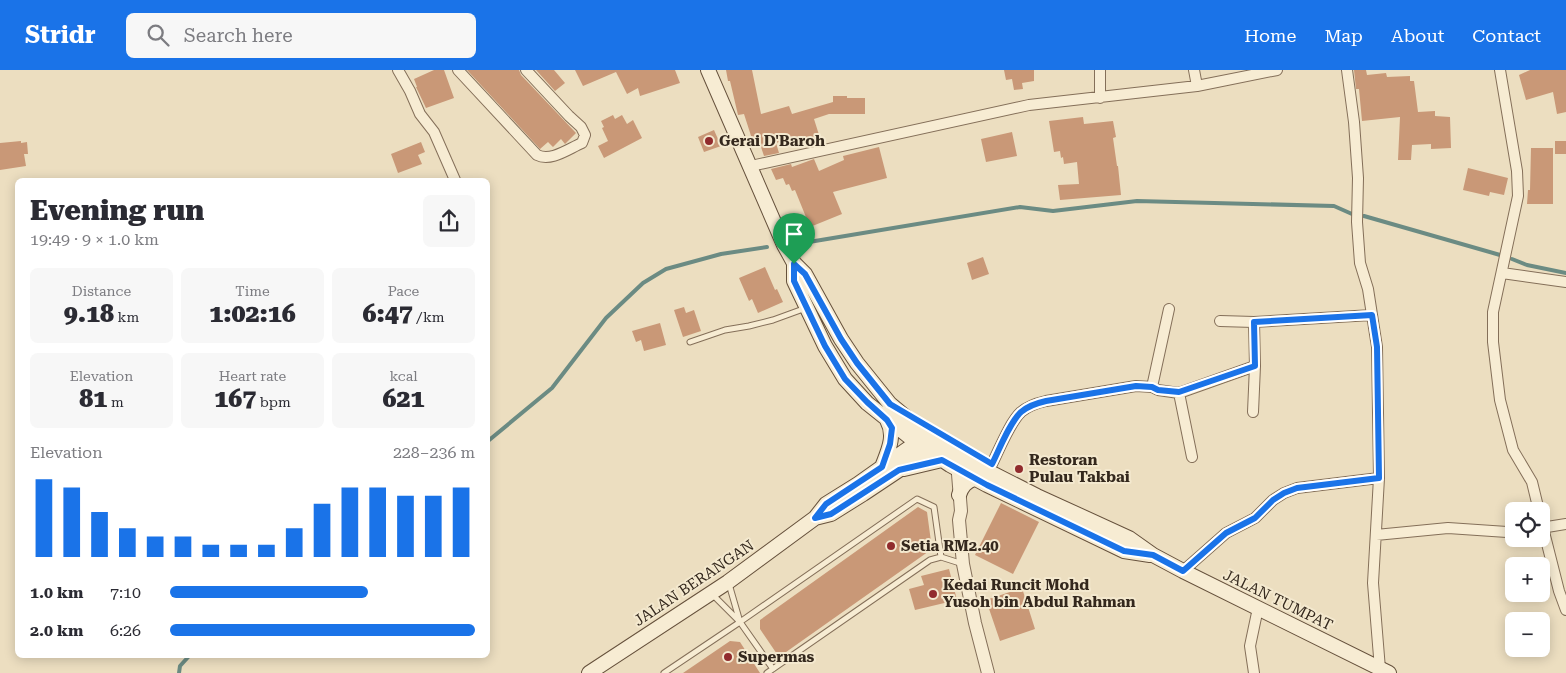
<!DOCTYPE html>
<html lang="en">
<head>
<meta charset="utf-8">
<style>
	:root { --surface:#fff; --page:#f7f7f7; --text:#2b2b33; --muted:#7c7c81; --accent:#1a73e8 }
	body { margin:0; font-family:"Roboto Serif",serif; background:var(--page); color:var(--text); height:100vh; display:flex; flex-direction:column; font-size:19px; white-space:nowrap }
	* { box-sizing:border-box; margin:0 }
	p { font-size:16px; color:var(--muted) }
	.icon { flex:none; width:28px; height:28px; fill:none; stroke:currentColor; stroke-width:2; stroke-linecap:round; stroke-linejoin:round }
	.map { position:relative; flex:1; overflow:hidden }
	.panel { position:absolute; left:15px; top:108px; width:475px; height:480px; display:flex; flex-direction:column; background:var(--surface); border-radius:8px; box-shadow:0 2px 12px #0003 }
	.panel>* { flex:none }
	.fabs { position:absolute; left:1505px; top:432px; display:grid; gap:10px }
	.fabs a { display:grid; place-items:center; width:45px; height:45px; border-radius:8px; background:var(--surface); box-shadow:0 2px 12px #0003; font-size:25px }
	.pin { position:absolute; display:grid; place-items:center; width:42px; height:42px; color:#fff; margin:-51px -21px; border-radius:50% 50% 50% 0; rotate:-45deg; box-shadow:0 0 5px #0007 }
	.pin .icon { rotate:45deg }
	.round { display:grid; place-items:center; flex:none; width:52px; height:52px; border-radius:8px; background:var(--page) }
	.headline { display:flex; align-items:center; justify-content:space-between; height:85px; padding:0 15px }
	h1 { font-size:28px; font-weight:800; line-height:38px }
	.figures { display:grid; grid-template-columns:repeat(3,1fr); gap:8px; height:85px; padding:5px 15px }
	.figures div { display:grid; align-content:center; border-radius:8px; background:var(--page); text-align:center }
	.figures b { font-size:25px; font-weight:800 }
	.figures small { font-size:14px; font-weight:400 }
	.figures p { font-size:14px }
	.chart { height:140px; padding:10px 15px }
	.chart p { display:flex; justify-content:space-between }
	.chart svg { width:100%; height:90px; margin-top:5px; stroke:var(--accent); stroke-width:6 }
	ul { padding:0 15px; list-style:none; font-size:16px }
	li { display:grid; grid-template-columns:80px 60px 1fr; align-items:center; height:38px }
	li i { height:12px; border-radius:6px; background:var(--accent) }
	header { display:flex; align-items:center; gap:30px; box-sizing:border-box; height:70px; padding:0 25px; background:var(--accent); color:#fff }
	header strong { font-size:24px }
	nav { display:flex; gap:28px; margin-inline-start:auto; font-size:18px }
	.search { width:350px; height:45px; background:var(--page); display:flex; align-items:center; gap:12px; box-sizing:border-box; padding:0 18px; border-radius:8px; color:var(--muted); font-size:19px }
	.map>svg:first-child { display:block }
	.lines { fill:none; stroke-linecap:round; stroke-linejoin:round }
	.stream { stroke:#6b8b83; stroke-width:4 }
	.building { fill:#c99877 }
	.service-casing { stroke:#846f59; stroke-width:7 }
	.minor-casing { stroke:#846f59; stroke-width:12 }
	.tertiary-casing { stroke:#846f59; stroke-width:14 }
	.secondary-casing { stroke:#66513c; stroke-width:16 }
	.service { stroke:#f7ecd3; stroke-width:5 }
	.minor { stroke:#f7ecd3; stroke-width:10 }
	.tertiary { stroke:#f7ecd3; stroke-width:12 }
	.secondary { stroke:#f7ecd3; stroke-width:14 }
	.route-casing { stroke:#fff; stroke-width:10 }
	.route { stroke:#1a73e8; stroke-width:6 }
	.poi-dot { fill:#912b2d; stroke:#f4e9cf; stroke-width:2 }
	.labels { text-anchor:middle; stroke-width:4; stroke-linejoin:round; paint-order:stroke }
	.poi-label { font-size:15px; font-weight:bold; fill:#34281d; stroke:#f4e9cf; text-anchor:start }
	.street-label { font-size:15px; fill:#34281d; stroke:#f4e9cf }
</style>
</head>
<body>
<header>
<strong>Stridr</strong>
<div class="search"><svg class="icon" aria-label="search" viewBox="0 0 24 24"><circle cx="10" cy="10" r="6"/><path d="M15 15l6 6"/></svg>Search here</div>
<nav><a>Home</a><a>Map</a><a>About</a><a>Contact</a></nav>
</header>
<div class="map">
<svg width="1566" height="603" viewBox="0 0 1566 603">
	<rect width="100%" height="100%" fill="#ecdec0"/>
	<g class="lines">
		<!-- stream -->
		<path class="stream" d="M1364,146L1500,185
			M809,172L1020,137L1053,141L1137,131L1334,136L1352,144
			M1512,189L1527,195L1566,203
			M488,371L552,318L606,248L643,213L666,199L721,184L767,177
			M179,603L180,596L190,585"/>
	</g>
	<!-- building -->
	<path class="building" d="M434,0H444L454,28L426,38L416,17H417L414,9Z
		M467,0H519L521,5L576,63L565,74L561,69L553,77L548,72L540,79Z
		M536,0H554L565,13L555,21Z
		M575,0H675L680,13L640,26L638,18L627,24L616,2L583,16Z
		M726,0H752L761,44L789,36L792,44L833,32V26H847V28H865V44H829L814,49L820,68L797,74L795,67L776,73L779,83L764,86L759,71L753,72L744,44L738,45L730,11H728Z
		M1004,0H1034V11L1022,13L1023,19L1014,20L1012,9L1006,10Z
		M1354,0H1366L1367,5L1386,3L1387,7L1410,6V11H1414L1418,42L1435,41V46L1450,47L1451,78L1431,79V74L1412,75L1411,90H1398L1400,47L1362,51L1359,19H1356Z
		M1530,0H1566V42L1557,44L1553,22L1526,30L1519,5Z
		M613,45L615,49L622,45L627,54L633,50L642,68L604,88L598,76L608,71L602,58L604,57L601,51Z
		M1083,47L1084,54L1113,51L1116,67L1113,68L1117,96H1118L1121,125L1060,130L1058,115L1079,114L1077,92L1064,94L1063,87L1061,88L1060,81L1054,82L1049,51Z
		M714,60L721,76L704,82L698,67Z
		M1012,62L1017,86L986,92L981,69Z
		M21,71V73L27,72L28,84H24L26,96L0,100V73Z
		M1555,71H1566V84H1555Z
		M421,72L425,82L418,85L422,94L398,103L391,84Z
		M879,77L887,108L833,122L842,144L810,157L795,120L792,121L789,114L786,115L783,108L776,110L771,99L791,94L792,97L814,89L819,101L844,90L843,86Z
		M1531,78H1553V134H1527L1528,120H1530Z
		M1468,98L1508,108L1504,125L1490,122L1489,126L1463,120Z
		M983,187L989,204L972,210L967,193Z
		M765,197L775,220L777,219L783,232L758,243L752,229L749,231L739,208Z
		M684,237L686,243L694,240L701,261L683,267L674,240Z
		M660,253L666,275L644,281L641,270L636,272L632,261Z
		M1001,433L1039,452L1013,504L975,485Z
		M918,437L927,442L932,479L779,587L760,559V550Z
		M949,499L957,530L915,540L909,519L924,515L921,506Z
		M1022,518L1035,559L1000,571L986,530Z
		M730,571L740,572L760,603H683Z"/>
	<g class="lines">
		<!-- service casing -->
		<g class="service-casing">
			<path id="service" d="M690,272L725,260L749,256L773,250L806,238
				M941,487L963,494
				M729,514L740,552L773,599
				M711,523L740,552L917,429L934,437L941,487L930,490L767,603
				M664,603L740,552"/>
		</g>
		<!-- minor casing -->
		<g class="minor-casing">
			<path id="minor" d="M398,0L410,21L420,44L434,62L455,110
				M458,0L537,85C551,92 568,79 582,73L585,65L581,57L569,46L526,0
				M1194,0L1197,16
				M1347,0L1354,52L1358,108L1357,152L1360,193L1368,219L1377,277L1379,408L1373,513L1380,599
				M1500,0L1517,101L1518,126L1493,242V272L1500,330L1513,380L1532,412L1539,441
				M1100,28V0
				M751,96L1029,35L1197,16L1277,0
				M1502,203L1566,212
				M1220,251L1254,252L1372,245
				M1152,317L1169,239
				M1179,323L1192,387
				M1253,342L1255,296
				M992,394C999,380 1010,352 1021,342C1028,336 1037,333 1046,331L1136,316L1152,317L1158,320L1179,323L1255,296L1254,252
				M1541,450L1559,521L1566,540
				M1541,458L1566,454
				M1376,465L1448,458L1507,462H1514
				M1183,501L1226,463L1255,448L1273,430L1284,423L1297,418L1379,408
				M1254,603L1250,576L1258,538"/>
		</g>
		<!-- tertiary casing -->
		<g class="tertiary-casing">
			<path id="tertiary" d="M960,392L958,404L961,441L959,450L963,494L975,553L988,603"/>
		</g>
		<!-- secondary casing -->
		<g class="secondary-casing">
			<path id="secondary" d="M708,0L784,175L794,193L805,204L841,269L857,293L890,334L926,364L974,394L1037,426L1129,468L1153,485L1183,501L1389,603
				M794,193V211L825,276L845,309L867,333L917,373L950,395L987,415L1124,481L1150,485
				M882,397C888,381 896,366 887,350
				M904,399L942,390
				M959,425C962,416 966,412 974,409
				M815,448L831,444L863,424L899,400L931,374
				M589,603L728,512L815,448L826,434L858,414L923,368"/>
		</g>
		<!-- service -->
		<use href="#service" class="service"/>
		<!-- minor -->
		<use href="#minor" class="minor"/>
		<!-- tertiary -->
		<use href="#tertiary" class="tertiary"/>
		<!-- secondary -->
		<use href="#secondary" class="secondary"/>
	</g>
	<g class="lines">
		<!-- route casing -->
		<g class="route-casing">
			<path id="route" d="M794,194L805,204L841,269L857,293L890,334L992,394C999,380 1010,352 1021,342C1028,336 1037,333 1046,331L1136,316L1152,317L1158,320L1179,322L1255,296L1254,252L1372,245L1377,277L1379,408L1297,418L1284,423L1273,430L1255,448L1226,463L1183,501L1153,485L1124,481L987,415L942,390L899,400L831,444L815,448L826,434L882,397L890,374L892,358L887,350L867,332L845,309L825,276L794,211Z"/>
		</g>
		<!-- route -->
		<use href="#route" class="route"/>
	</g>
	<!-- markers -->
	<g class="poi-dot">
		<circle cx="709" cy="71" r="5"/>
		<circle cx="1019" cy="399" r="5"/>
		<circle cx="891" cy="476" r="5"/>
		<circle cx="933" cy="524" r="5"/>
		<circle cx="728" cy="587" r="5"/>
	</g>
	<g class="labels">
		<!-- poi labels -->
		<g class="poi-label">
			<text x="719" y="76">Gerai D'Baroh</text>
			<text x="1029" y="395">Restoran<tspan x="1029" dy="17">Pulau Takbai</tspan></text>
			<text x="901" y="481">Setia RM2.40</text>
			<text x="943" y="520">Kedai Runcit Mohd<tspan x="943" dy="17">Yusoh bin Abdul Rahman</tspan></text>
			<text x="738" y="592">Supermas</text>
		</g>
		<!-- street labels -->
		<g class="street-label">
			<text transform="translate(694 513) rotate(-34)" y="5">JALAN BERANGAN</text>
			<text transform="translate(1278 530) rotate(26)" y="5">JALAN TUMPAT</text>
		</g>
	</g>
</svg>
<div class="fabs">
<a><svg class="icon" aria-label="locate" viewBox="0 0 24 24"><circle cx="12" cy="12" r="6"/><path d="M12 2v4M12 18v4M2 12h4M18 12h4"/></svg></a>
<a>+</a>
<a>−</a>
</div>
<div class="pin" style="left:794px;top:194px;background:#1e9e55"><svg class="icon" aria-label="arrive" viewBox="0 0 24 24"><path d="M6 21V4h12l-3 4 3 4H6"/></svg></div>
<section class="panel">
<div class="headline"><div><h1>Evening run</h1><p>19:49 · 9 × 1.0 km</p></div><a class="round"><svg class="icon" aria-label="share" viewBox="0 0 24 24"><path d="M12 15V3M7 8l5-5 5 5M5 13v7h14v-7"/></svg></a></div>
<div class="figures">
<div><p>Distance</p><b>9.18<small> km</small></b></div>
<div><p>Time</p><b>1:02:16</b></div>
<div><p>Pace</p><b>6:47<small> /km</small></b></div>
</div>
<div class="figures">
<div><p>Elevation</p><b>81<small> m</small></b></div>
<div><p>Heart rate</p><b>167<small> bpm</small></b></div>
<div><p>kcal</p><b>621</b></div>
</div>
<div class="chart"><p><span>Elevation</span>228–236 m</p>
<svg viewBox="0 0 160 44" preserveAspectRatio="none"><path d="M5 44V6M15 44V10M25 44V22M35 44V30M45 44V34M55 44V34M65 44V38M75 44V38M85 44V38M95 44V30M105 44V18M115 44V10M125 44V10M135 44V14M145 44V14M155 44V10"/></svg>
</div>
<ul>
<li><b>1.0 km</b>7:10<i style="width:65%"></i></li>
<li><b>2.0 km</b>6:26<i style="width:100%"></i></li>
</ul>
</section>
</div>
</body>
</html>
